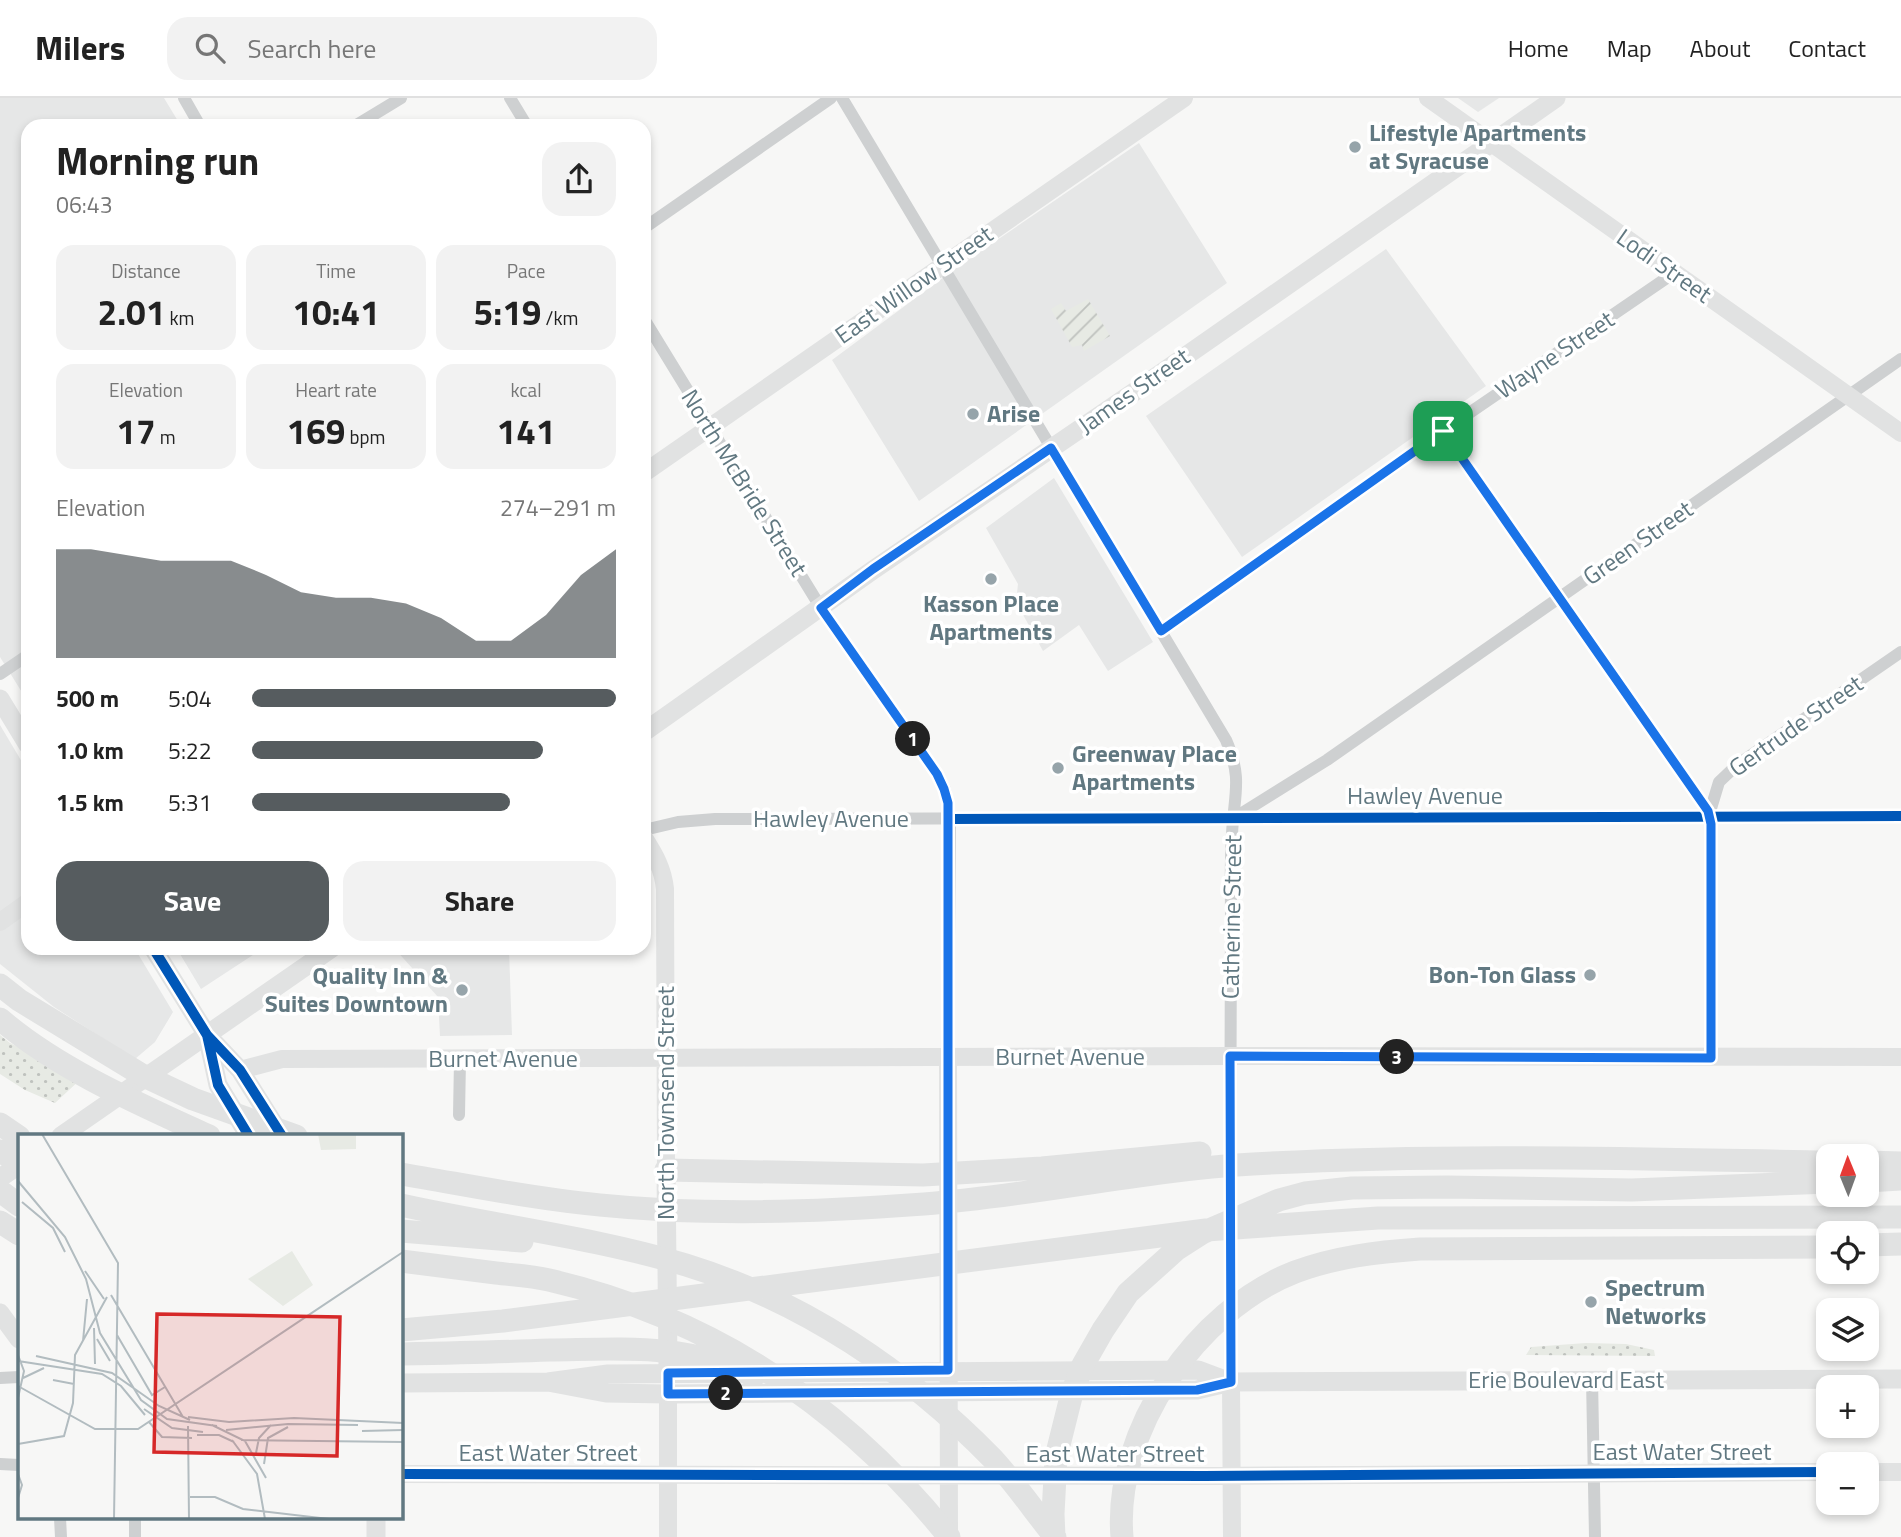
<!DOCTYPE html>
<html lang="en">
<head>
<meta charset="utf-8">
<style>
	:root { --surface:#fff; --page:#f2f2f2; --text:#222; --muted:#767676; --line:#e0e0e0; --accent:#565c5f }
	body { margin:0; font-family:"Titillium Web",sans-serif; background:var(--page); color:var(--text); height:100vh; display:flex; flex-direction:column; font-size:26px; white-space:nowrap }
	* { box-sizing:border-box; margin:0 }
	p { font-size:23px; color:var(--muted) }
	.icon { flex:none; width:38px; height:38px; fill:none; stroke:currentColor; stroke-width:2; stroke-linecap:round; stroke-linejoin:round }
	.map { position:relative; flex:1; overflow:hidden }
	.drawer { position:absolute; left:21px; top:21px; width:630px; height:836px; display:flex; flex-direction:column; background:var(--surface); border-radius:21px; box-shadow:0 4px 10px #0003 }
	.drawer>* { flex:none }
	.needle { width:46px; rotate:359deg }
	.tools { position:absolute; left:1816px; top:1046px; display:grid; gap:14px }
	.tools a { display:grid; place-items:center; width:63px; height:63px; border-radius:14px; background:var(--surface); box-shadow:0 4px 10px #0003; font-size:35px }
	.pin { position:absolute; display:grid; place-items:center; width:60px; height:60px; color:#fff; margin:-30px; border-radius:14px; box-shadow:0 4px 10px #0006 }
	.km { position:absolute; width:35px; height:35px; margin:-18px; border-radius:50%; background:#222; color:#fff; font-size:19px; line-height:35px; text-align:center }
	.round { display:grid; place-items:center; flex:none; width:74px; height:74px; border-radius:21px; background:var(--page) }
	.headline { display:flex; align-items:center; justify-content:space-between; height:119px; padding:0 35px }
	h1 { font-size:38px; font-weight:700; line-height:52px }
	.figures { display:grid; grid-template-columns:repeat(3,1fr); gap:10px; height:119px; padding:7px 35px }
	.figures div { display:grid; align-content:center; border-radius:18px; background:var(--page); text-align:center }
	.figures b { font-size:35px; font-weight:700 }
	.figures small { font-size:19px; font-weight:400 }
	.figures p { font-size:19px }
	.chart { height:196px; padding:14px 35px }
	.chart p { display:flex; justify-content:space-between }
	.chart svg { width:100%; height:126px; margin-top:7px; fill:var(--accent); opacity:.7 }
	.primary-button { display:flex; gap:14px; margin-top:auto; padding:14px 35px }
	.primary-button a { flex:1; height:80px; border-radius:21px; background:var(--accent); color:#fff; font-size:28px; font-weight:700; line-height:80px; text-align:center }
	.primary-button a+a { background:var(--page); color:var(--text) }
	ul { padding:0 35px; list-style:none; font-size:23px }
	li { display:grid; grid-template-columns:112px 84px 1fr; align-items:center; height:52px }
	li i { height:18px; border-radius:9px; background:var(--accent) }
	header { display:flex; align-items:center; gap:42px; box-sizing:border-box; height:98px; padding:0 35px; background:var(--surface); border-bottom:2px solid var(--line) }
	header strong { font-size:33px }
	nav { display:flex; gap:38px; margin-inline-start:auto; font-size:24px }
	.search { width:490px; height:63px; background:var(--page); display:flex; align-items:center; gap:18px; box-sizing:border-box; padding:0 24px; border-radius:21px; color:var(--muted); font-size:26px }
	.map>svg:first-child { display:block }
	.built { fill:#e6e7e7 }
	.grass { fill:url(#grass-dots) }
	.garden { fill:url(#garden-furrows) }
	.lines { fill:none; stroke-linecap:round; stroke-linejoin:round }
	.street { stroke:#ced0d1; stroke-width:12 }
	.secondary { stroke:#e1e2e2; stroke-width:18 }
	.primary { stroke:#e1e2e2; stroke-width:19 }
	.highway { stroke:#e1e2e2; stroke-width:23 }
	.cycleway-casing { stroke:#fff; stroke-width:15 }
	.cycleway { stroke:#0057b8; stroke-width:10 }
	.route-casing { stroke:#fff; stroke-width:14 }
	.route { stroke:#1a73e8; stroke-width:9 }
	.poi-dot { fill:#96a4aa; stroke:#fff; stroke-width:2.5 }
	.labels { text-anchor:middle; stroke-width:7; stroke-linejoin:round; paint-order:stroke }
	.poi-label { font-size:24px; font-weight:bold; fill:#617881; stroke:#fff; text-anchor:start }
	.street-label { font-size:24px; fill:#617881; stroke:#fff }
	.inset-road { fill:none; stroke:#b2bcc0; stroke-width:2 }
	.view { fill:#d62828; fill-opacity:0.15; stroke:#d62828; stroke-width:3.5 }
	.inset-edge { fill:none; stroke:#617881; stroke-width:3.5 }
</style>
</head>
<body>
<header>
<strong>Milers</strong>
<div class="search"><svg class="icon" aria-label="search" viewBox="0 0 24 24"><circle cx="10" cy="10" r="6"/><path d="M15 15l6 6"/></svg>Search here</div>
<nav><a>Home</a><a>Map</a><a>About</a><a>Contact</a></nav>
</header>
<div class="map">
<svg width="1901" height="1439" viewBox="0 0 1901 1439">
	<defs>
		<pattern id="grass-dots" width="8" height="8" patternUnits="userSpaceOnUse" patternTransform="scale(1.75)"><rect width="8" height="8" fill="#e7eae4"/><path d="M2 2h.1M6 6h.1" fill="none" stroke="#bfc2be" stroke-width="1.8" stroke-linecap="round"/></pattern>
		<pattern id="garden-furrows" width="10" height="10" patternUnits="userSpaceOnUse" patternTransform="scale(1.75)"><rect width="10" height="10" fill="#e7eae4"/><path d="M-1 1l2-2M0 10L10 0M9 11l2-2" fill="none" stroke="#bfc2be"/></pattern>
	</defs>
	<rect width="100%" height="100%" fill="#f7f7f6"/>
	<!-- built -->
	<path class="built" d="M0,0H164L181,28H28V604L0,559Z
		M1458,0H1499L1478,14Z
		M1139,45L1227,185L919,403L832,262L956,170Z
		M1386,151L1486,288L1242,459L1146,318Z
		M1054,380L1153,544L1108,573L1079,527L1043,553L1016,504L1018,486L986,430Z
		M0,627L28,674V850L135,851L173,914L155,944L135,961L54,909L0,866Z
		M177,851H262L201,891Z
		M395,851H509L512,937L440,938L438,899Z"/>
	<!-- grass -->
	<path class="grass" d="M0,937L10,945L82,980L55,1005L25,992L0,976Z
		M1586,1245L1626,1246L1654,1252L1655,1258L1526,1257L1531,1249Z"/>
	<!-- garden -->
	<path class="garden" d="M1088,201L1110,238L1084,253L1082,247L1072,249L1051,211L1061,205L1066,213Z"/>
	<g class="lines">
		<!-- street -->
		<path class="street" d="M184,0L200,28
			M510,0L527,28
			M842,0L1226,642C1243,681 1234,696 1232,736C1230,764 1231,792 1231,821C1230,975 1230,1130 1231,1284
			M355,28L401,0
			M644,130L831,0
			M644,221L821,510L937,676L945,691L950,721L948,959
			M1443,333L1708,713L1711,726V960
			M1161,533L1443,333L1674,175
			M0,576L28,557
			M1709,717L1719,684L1737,667L1901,554
			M1234,720L1327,662L1901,261
			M644,732L678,724L715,721L1901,718
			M459,1017L460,962
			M0,1280L19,1279
			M1592,1281L1595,1439
			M0,1366L19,1367
			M60,1420L61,1439
			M135,1420V1439"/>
		<!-- secondary -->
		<path class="secondary" d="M1428,0L1901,335
			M644,375L1184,0
			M644,740C655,757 663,771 665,791L666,1072
			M0,824L28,804
			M948,959L949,1439
			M240,972L282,961L1230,958L1901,959
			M1231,1284L1232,1439
			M1867,1374H1901
			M401,1376L1204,1378L1829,1374
			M668,1439V1296"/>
		<!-- primary -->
		<path class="primary" d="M0,601L28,647
			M644,634L873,472L1137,292L1556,0
			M153,850L207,937L240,972L281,1037
			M207,937L218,987L249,1038
			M61,1038L332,850
			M666,1072L668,1267
			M0,1080L19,1067
			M0,1215L19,1241
			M548,1284L606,1295L668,1296L1197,1292L1231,1284L1901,1281
			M401,1285L548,1284L608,1276L1198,1272L1230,1284
			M376,1420V1439"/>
		<!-- highway -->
		<path class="highway" d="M0,887L19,902L142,977L193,1001L296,1038
			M0,921C58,971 139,1006 209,1038
			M0,1026L19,1039
			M0,1053L19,1065
			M1867,1064L1901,1065
			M666,1072L923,1077L1042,1070L1200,1055
			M401,1076C467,1087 534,1101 600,1107C708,1118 816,1114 924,1106C1034,1098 1142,1072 1253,1066C1445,1055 1637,1061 1829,1064
			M1867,1083L1901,1081
			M0,1093L19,1107
			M401,1107C496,1128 592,1139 686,1167C803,1203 907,1273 992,1360C1015,1385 1034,1413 1055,1439
			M0,1124L19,1136
			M401,1133L522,1143
			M1867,1147L1901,1146
			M401,1163C433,1167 464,1171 496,1175C513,1177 532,1178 549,1182C713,1220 844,1308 949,1439
			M401,1232L503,1223L1206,1132L1378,1120L1901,1119
			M401,1256C451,1255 500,1254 550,1252C625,1251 684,1245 754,1278
			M1054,1439L1053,1416L1056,1359L1072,1295L1083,1267L1103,1232L1128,1195L1177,1151L1202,1135L1279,1102L1305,1095L1352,1090L1447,1089L1632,1092L1829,1084
			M1122,1439C1113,1333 1197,1212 1295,1174C1335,1159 1377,1154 1420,1151L1829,1149"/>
		<!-- cycleway casing -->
		<g class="cycleway-casing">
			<path id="cycleway" d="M950,721L1901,718
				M153,850L207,937L240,972L282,1038
				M207,937L218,987L249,1038
				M401,1376L1204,1378L1829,1374"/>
		</g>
		<!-- cycleway -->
		<use href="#cycleway" class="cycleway"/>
	</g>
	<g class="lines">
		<!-- route casing -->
		<g class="route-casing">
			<path id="route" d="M1443,333L1708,713L1711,726V960L1230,958L1231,1284L1197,1292L668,1296V1275L948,1272V705L944,691L937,676L821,510L873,471L1051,350L1161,533Z"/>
		</g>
		<!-- route -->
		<use href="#route" class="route"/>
	</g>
	<!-- markers -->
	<g class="poi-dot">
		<circle cx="1355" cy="49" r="7"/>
		<circle cx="973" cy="316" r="7"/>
		<circle cx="991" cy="481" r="7"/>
		<circle cx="1058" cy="670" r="7"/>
		<circle cx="1590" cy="877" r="7"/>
		<circle cx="462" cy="892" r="7"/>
		<circle cx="1591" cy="1204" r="7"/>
	</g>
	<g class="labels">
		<!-- poi labels -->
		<g class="poi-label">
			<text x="1369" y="43">Lifestyle Apartments<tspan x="1369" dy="28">at Syracuse</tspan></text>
			<text x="987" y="324">Arise</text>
			<text x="991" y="514" text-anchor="middle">Kasson Place<tspan x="991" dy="28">Apartments</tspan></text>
			<text x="1072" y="664">Greenway Place<tspan x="1072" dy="28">Apartments</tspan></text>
			<text x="1576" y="885" text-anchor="end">Bon-Ton Glass</text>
			<text x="448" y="886" text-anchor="end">Quality Inn &amp;<tspan x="448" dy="28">Suites Downtown</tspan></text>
			<text x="1605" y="1198">Spectrum<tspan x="1605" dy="28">Networks</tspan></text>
		</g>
		<!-- street labels -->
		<g class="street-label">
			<text transform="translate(1664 168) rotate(35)" y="8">Lodi Street</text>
			<text transform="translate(914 187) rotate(-35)" y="8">East Willow Street</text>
			<text transform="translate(1555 257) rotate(-34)" y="8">Wayne Street</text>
			<text transform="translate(1134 293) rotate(-35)" y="8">James Street</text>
			<text transform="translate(744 385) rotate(58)" y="8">North McBride Street</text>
			<text transform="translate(1638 445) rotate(-35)" y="8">Green Street</text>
			<text transform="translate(1796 628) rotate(-35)" y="8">Gertrude Street</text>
			<text x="1425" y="706">Hawley Avenue</text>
			<text x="831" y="729">Hawley Avenue</text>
			<text transform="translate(1232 819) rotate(-89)" y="8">Catherine Street</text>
			<text x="1070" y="967">Burnet Avenue</text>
			<text x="503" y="969">Burnet Avenue</text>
			<text transform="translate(666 1005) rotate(-90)" y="8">North Townsend Street</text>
			<text x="1566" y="1290">Erie Boulevard East</text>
			<text x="1682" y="1362">East Water Street</text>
			<text x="548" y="1363">East Water Street</text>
			<text x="1115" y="1364">East Water Street</text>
		</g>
	</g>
	<!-- overview -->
	<g transform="translate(18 1036)">
		<rect width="385" height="385" fill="#f7f7f6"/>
		<path d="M300,0H338V15L303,16ZM274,117L295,151L265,172L230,145Z" fill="#e7eae4"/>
		<path class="inset-road" d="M24,0L100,129L96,385M0,47L47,103L68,145L82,199L123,266L149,285L199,292M4,68L35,94L47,118M67,137L86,165M93,161L165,283M76,194L77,230M99,201L134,261L147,253M79,205L92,227M65,207L69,165M0,221L6,237L0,264M18,222L94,239L141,272L172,286M0,227L84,240L103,252L127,281M5,244L26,234M35,246L56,250M0,252L77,295H120L385,118M126,275L154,294L185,298M170,283L211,288L276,284L385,289M131,288L144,303L174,304M194,291L227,307L248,344M170,292L171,385M208,296L270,290L340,291M344,297L385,296M179,301H201L216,308M214,306L239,340L247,385M223,306L385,308M0,310L46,302L55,269L57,221L89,163M238,319L241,304L253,291M246,330L250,304L270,293M0,340L4,351L0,364M172,363H197L225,375L311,385"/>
		<path class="view" d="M139,180L322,183L319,322L136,318Z"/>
		<rect width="385" height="385" class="inset-edge"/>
	</g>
</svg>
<div class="tools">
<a><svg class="needle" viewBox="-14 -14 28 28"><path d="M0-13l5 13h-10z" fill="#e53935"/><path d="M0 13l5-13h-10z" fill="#767676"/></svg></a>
<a><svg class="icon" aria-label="locate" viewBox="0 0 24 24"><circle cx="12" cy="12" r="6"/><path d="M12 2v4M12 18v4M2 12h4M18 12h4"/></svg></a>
<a><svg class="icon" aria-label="layers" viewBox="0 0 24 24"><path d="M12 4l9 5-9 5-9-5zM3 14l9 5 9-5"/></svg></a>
<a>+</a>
<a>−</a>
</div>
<div class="pin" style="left:1443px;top:333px;background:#1e9e55"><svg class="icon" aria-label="arrive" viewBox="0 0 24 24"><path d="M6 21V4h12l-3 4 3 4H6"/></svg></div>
<b class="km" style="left:913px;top:641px">1</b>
<b class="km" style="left:726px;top:1295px">2</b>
<b class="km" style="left:1397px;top:959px">3</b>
<section class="drawer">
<div class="headline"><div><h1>Morning run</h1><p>06:43</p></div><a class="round"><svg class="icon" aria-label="share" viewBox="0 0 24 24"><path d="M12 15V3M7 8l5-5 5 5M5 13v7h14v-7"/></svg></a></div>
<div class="figures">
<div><p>Distance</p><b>2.01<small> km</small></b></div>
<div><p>Time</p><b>10:41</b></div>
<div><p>Pace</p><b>5:19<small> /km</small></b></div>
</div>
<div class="figures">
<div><p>Elevation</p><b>17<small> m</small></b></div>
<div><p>Heart rate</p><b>169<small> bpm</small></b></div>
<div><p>kcal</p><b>141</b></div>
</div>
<div class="chart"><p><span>Elevation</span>274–291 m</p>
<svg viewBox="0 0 160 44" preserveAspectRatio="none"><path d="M0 44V6L10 6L20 8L30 10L40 10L50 10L60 15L70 21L80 23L90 23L100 25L110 30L120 38L130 38L140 29L150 15L160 6V44z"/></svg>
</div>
<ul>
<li><b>500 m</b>5:04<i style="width:100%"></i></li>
<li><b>1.0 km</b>5:22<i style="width:80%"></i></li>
<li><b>1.5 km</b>5:31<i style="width:71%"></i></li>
</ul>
<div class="primary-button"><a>Save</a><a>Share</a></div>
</section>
</div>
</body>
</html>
